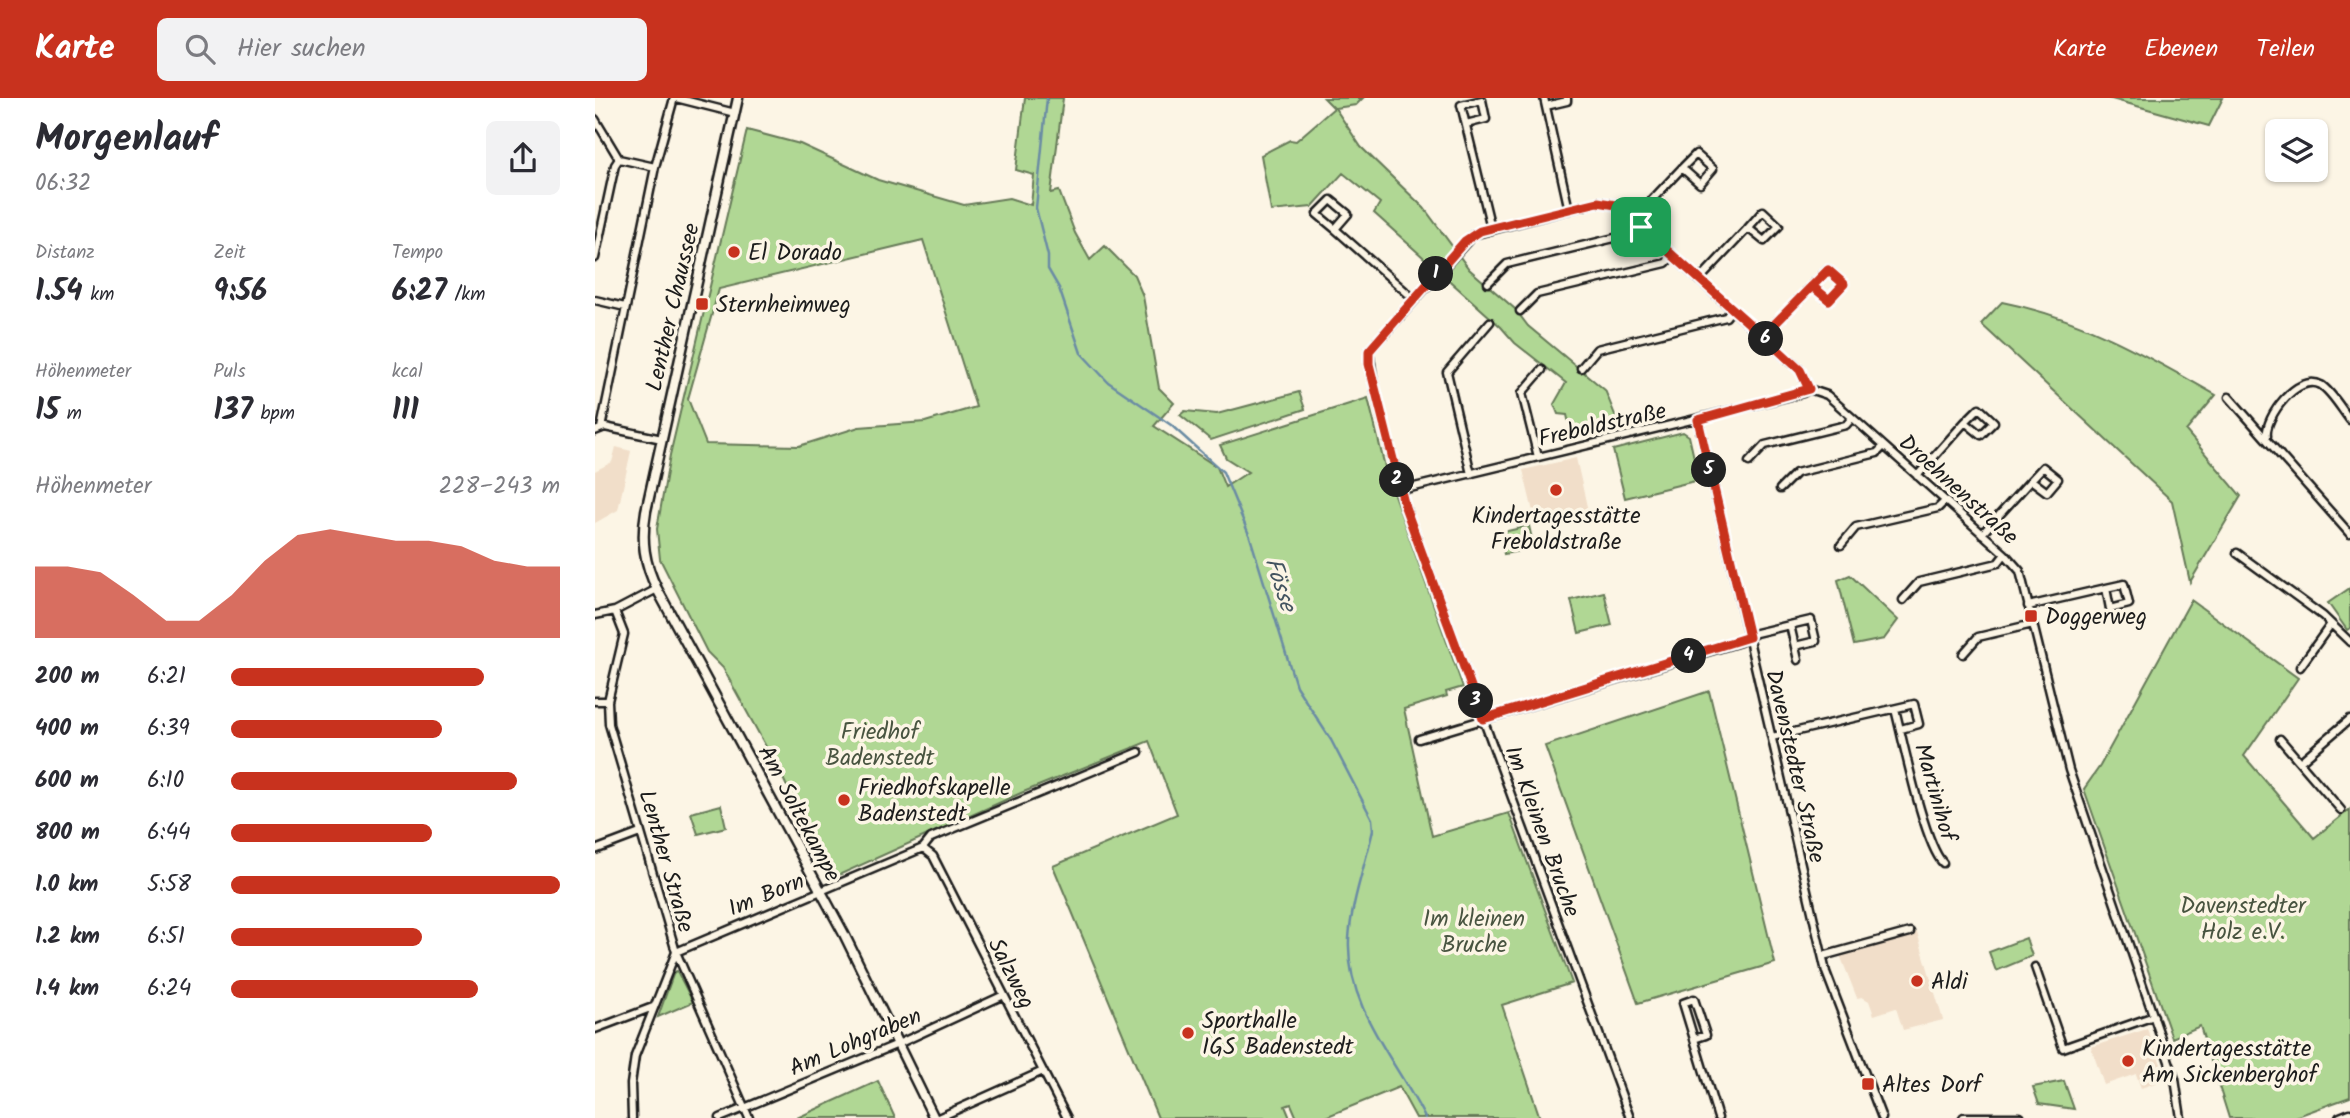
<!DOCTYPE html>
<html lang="de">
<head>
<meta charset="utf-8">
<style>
	:root { --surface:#fff; --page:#f2f2f3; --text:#2b2b33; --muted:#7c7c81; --accent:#c8321e }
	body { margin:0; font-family:Kalam,sans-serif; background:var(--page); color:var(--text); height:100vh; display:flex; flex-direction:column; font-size:26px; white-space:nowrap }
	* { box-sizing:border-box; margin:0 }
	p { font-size:23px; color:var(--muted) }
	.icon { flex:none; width:38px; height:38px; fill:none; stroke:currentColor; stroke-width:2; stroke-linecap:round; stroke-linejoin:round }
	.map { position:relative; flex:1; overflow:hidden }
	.drawer { display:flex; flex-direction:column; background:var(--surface); width:595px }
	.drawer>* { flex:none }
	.fabs { position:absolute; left:1670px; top:21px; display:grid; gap:14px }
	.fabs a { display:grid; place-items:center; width:63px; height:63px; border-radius:10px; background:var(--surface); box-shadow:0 2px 5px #0004; font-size:35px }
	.pin { position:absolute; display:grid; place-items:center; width:60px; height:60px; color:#fff; margin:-30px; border-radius:14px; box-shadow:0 4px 10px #0006 }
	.km { position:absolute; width:35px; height:35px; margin:-18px; border-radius:50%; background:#222; color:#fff; font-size:19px; line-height:35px; text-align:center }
	.round { display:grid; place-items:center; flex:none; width:74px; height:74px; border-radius:10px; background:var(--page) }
	.summary { display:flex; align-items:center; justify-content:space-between; height:119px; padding:0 35px }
	h1 { font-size:38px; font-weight:600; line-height:52px }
	.figures { display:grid; grid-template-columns:repeat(3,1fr); gap:10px; height:119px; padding:7px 35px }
	.figures div { display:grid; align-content:center }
	.figures b { font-size:30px; font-weight:600 }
	.figures small { font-size:19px; font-weight:400 }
	.figures p { font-size:19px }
	.chart { height:196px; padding:14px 35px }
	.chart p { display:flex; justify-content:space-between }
	.chart svg { width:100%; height:126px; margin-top:7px; fill:var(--accent); opacity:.7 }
	ul { padding:0 35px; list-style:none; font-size:23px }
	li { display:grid; grid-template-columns:112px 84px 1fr; align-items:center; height:52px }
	li i { height:18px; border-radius:9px; background:var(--accent) }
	header { display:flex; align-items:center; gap:42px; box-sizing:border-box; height:98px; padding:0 35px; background:var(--accent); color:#fff }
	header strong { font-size:33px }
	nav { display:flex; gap:38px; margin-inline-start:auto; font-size:24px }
	.search { width:490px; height:63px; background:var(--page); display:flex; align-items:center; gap:18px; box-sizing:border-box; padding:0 24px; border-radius:10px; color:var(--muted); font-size:26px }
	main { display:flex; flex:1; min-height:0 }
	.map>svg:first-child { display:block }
	.built { fill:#f1dec9 }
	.green { fill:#b0d794; stroke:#667a58; stroke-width:2; fill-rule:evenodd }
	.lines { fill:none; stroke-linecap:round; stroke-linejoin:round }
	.stream { stroke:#6b8ca4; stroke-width:2.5 }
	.minor-casing { stroke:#1c1c1c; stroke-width:11 }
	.tertiary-casing { stroke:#1c1c1c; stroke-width:13 }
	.minor { stroke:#fcf5e5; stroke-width:6 }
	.tertiary { stroke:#fcf5e5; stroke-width:8 }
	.route-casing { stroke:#fff; stroke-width:14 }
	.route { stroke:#c8321e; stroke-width:9 }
	.poi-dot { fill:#c8321e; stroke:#fcf5e5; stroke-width:2.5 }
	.labels { text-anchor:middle; stroke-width:7; stroke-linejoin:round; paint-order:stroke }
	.poi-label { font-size:23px; fill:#1c1c1c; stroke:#fcf5e5; text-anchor:start }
	.street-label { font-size:23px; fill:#1c1c1c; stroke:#fcf5e5 }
	.park-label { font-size:23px; fill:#485440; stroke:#fcf5e5 }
	.water-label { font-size:24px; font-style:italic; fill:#435460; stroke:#fcf5e5 }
</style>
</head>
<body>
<header>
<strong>Karte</strong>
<div class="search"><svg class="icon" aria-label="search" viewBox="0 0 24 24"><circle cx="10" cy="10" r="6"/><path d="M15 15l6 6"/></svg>Hier suchen</div>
<nav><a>Karte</a><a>Ebenen</a><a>Teilen</a></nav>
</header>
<main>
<section class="drawer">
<div class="summary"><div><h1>Morgenlauf</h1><p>06:32</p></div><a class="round"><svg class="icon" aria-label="share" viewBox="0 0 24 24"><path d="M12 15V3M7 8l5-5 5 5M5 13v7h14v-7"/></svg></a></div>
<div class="figures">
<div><p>Distanz</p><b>1.54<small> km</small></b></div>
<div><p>Zeit</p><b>9:56</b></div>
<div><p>Tempo</p><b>6:27<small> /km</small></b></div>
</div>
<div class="figures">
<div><p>Höhenmeter</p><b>15<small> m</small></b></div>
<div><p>Puls</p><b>137<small> bpm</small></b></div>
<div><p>kcal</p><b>111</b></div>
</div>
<div class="chart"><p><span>Höhenmeter</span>228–243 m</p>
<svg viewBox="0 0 160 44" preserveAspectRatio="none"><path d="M0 44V19L10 19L20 21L30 29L40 38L50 38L60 29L70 17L80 8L90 6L100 8L110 10L120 10L130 12L140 17L150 19L160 19V44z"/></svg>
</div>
<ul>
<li><b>200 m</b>6:21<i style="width:77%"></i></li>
<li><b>400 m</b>6:39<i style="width:64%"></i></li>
<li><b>600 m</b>6:10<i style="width:87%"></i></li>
<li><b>800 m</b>6:44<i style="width:61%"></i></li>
<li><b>1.0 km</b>5:58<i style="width:100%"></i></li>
<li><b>1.2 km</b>6:51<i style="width:58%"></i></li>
<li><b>1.4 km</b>6:24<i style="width:75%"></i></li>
</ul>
</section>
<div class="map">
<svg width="1755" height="1020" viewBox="0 0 1755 1020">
	<rect width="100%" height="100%" fill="#fcf5e5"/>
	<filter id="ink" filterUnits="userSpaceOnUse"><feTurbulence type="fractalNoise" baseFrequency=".0143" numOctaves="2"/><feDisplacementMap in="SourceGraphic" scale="14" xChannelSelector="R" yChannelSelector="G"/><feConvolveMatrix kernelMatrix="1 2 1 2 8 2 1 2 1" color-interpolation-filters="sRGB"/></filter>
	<g filter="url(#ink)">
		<!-- built -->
		<path class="built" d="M21,349L36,353L23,412L0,425V373L17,364Z
			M981,360L993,413L941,426L928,372Z
			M1322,834L1348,922L1308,932L1301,910L1279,917L1274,903L1267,899L1262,900L1245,857Z
			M1552,931L1572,981L1546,990L1541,976L1509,987L1496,949Z"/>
		<!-- green -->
		<path class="green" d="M430,0H468L456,95L464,93L480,135L495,162L510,148L539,177L548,198L564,290L579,305L559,328L622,369L630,389L653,374L631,360L625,347L773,300L792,377L868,589L851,594L852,598L809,611L837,738L914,715L977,885L907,907L945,1020H821L804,989L728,1020H702L696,1006L690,1008L695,1020H563L458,768L582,716L554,643L426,695L235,781L187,678L128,570L112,554L65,461L62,431L75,357L152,32L205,46L283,82L369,107L414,100L436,107L439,77L421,72ZM328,142L381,309L330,324L264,329L204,348L111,346L93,301L124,191Z
			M729,0H768L761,7L740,10L766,49L829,110L874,171L920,211L933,228L1010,292L1022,322L1004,333L977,338L972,317L963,316L959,306L971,285L920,245L906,229L779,115L785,105L748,75L717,109L676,113L666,57L695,42L701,43L739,10Z
			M1513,0H1628L1614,28Z
			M1407,204C1487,220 1551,257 1621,297L1591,333L1646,398L1595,484L1577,403L1386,226Z
			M704,294L710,311L616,342L585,317L590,313L622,316Z
			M1088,334L1094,338L1104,382L1030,400L1018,352Z
			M934,428L939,450L909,456L904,435Z
			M1255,477L1303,522L1289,541L1259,547L1243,482Z
			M1755,490V530L1752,532L1733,505Z
			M1009,494L1017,527L984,535L976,502Z
			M1596,502L1703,580L1649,658L1719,740L1755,711V999L1697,1020H1634L1605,928L1577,940L1489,691L1505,668Z
			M1114,593L1180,865L1043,905L950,648Z
			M126,707L131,729L103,736L96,715Z
			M1431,840L1437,858L1401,873L1394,854Z
			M82,873L98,904L63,919L79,874Z
			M283,983L300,1020H202Z
			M1469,983L1479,1011L1444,1006L1438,989Z"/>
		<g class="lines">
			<!-- stream -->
			<path class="stream" d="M452,0L441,110L453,158V171L464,190L486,255L513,284L576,327L628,374L655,439L701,588L736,642L777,721L778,732C770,768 756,805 754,841C751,910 801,962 830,1020"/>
			<!-- minor casing -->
			<g class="minor-casing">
				<path id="minor" d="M81,0L140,15
					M949,0L974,112
					M951,8L972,3V0
					M0,21L24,61L60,69
					M871,26L891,21L887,2L866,7L896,130
					M1038,122L1087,70L1105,86L1118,71L1101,56L1087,70
					M740,131L722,116L736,102L753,116L740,131L819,201
					M0,160L20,67L24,61
					M1104,182L1153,130L1169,143L1184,128L1168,113L1153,130
					M893,185L912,166L1040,135L1046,129
					M0,202L30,209
					M925,213L942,196L1071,165L1077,158
					M1168,238L1217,188L1234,202L1249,186L1233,172L1217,188
					M986,270L1002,251L1131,219L1137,211
					M1214,291L1232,297L1410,456L1425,473L1474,672L1580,981L1586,1020
					M1634,299L1755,436
					M1103,322L1231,874L1287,1020
					M6,330L60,69L79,0
					M0,333L10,329L67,341
					M1672,338C1669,320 1703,274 1726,287C1737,294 1747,312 1755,322
					M943,359L927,295L947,272
					M1154,364L1170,347L1251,327L1257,320
					M876,376L852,274L895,224
					M1322,378L1370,324L1386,337L1399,324L1384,310L1370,324
					M1185,391L1201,375L1282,355L1289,348
					M807,392L1208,295L1214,291
					M1387,436L1436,382L1452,394L1463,381L1448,369L1436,382
					M1246,447L1261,429L1343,410L1350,403
					M1642,455L1728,518L1755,544
					M1308,502L1324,484L1403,465L1410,456
					M1433,508L1511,490L1515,511L1534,506L1529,486L1511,490
					M20,513L29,536L13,603L14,626L81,854L40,958L36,986L37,1020
					M0,517L20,513L62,491
					M1195,527L1203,562
					M1368,556L1383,539L1438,526
					M1705,569L1736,526
					M0,603H13
					M1300,611C1308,642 1329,746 1348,765
					M1177,639L1319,606L1324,626L1306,631
					M824,641L1145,544L1161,535L1216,522L1221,543L1200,548
					M1685,641L1746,712
					M1706,663L1755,621
					M328,750L338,758L472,1020
					M0,752L45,735
					M1228,858L1315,834
					M1440,869L1468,950L1559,918
					M0,931L58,909
					M1099,941L1111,937L1099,901L1088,905L1123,1020
					M125,1020L303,946L409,897
					M154,1020L81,854L328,750L336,740L544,654
					M343,1020L448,973
					M1035,1020L810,409L780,292L774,253L878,137L1003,104L1021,107L1205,272L1214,291"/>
			</g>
			<!-- tertiary casing -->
			<g class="tertiary-casing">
				<path id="tertiary" d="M143,0L51,413C46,442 49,465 62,491L249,836L339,1020
					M1369,1020H1425
					M1745,1020L1755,1016"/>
			</g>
			<!-- minor -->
			<use href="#minor" class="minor"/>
			<!-- tertiary -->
			<use href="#tertiary" class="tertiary"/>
		</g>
	</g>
	<g class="lines" filter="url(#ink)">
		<!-- route casing -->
		<g class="route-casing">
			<path id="route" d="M1046,129L1021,107L1003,104L885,133L870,143L774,253V266L810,409L888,621L1154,539L1103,322L1214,291L1205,272L1168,238L1233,172L1249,186L1234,202L1217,188L1168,238L1046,129"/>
		</g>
		<!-- route -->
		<use href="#route" class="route"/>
	</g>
	<!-- markers -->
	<g class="poi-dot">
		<circle cx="139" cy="154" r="7"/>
		<rect x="100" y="199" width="14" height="14" rx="3.5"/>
		<circle cx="961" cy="392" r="7"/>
		<rect x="1429" y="511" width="14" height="14" rx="3.5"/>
		<circle cx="249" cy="702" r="7"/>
		<circle cx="1322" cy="883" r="7"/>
		<circle cx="593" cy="935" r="7"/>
		<circle cx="1533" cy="963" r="7"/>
		<rect x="1266" y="979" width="14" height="14" rx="3.5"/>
	</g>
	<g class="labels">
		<!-- poi labels -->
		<g class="poi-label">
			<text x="153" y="162">El Dorado</text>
			<text x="121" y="214">Sternheimweg</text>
			<text x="961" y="425" text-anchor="middle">Kindertagesstätte<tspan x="961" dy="26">Freboldstraße</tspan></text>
			<text x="1450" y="526">Doggerweg</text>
			<text x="263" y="697">Friedhofskapelle<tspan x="263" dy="26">Badenstedt</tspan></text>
			<text x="1336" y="891">Aldi</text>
			<text x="607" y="930">Sporthalle<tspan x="607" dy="26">IGS Badenstedt</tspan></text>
			<text x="1547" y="958">Kindertagesstätte<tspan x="1547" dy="26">Am Sickenberghof</tspan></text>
			<text x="1287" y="994">Altes Dorf</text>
		</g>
		<!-- street labels -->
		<g class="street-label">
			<text transform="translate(77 209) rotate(-77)" y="8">Lenther Chaussee</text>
			<text transform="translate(1007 326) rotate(-13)" y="8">Freboldstraße</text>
			<text transform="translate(1364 391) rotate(42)" y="8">Droehnenstraße</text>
			<text transform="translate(1201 668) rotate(77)" y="8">Davenstedter Straße</text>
			<text transform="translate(1341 694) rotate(74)" y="8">Martinihof</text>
			<text transform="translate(205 715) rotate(62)" y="8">Am Soltekampe</text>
			<text transform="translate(948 733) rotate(70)" y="8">Im Kleinen Bruche</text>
			<text transform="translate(72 763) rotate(74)" y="8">Lenther Straße</text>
			<text transform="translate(171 796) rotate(-22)" y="8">Im Born</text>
			<text transform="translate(417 875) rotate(63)" y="8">Salzweg</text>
			<text transform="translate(260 943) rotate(-23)" y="8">Am Lohgraben</text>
		</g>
		<!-- park labels -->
		<g class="park-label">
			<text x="285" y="641">Friedhof<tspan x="285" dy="26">Badenstedt</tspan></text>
			<text x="1648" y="815">Davenstedter<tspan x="1648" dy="26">Holz e.V.</tspan></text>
			<text x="879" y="828">Im kleinen<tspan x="879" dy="26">Bruche</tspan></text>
		</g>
		<!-- water labels -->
		<g class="water-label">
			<text transform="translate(686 486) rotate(72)" y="8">Fösse</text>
		</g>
	</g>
</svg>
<div class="fabs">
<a><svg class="icon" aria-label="layers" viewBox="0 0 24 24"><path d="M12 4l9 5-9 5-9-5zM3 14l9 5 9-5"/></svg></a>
</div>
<div class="pin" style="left:1046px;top:129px;background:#1e9e55"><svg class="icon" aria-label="arrive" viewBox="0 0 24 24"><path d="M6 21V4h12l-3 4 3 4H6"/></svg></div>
<b class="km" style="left:841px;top:176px">1</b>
<b class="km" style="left:802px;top:382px">2</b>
<b class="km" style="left:881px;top:603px">3</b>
<b class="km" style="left:1094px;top:558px">4</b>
<b class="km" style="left:1114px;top:372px">5</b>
<b class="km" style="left:1171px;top:241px">6</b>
</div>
</main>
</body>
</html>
